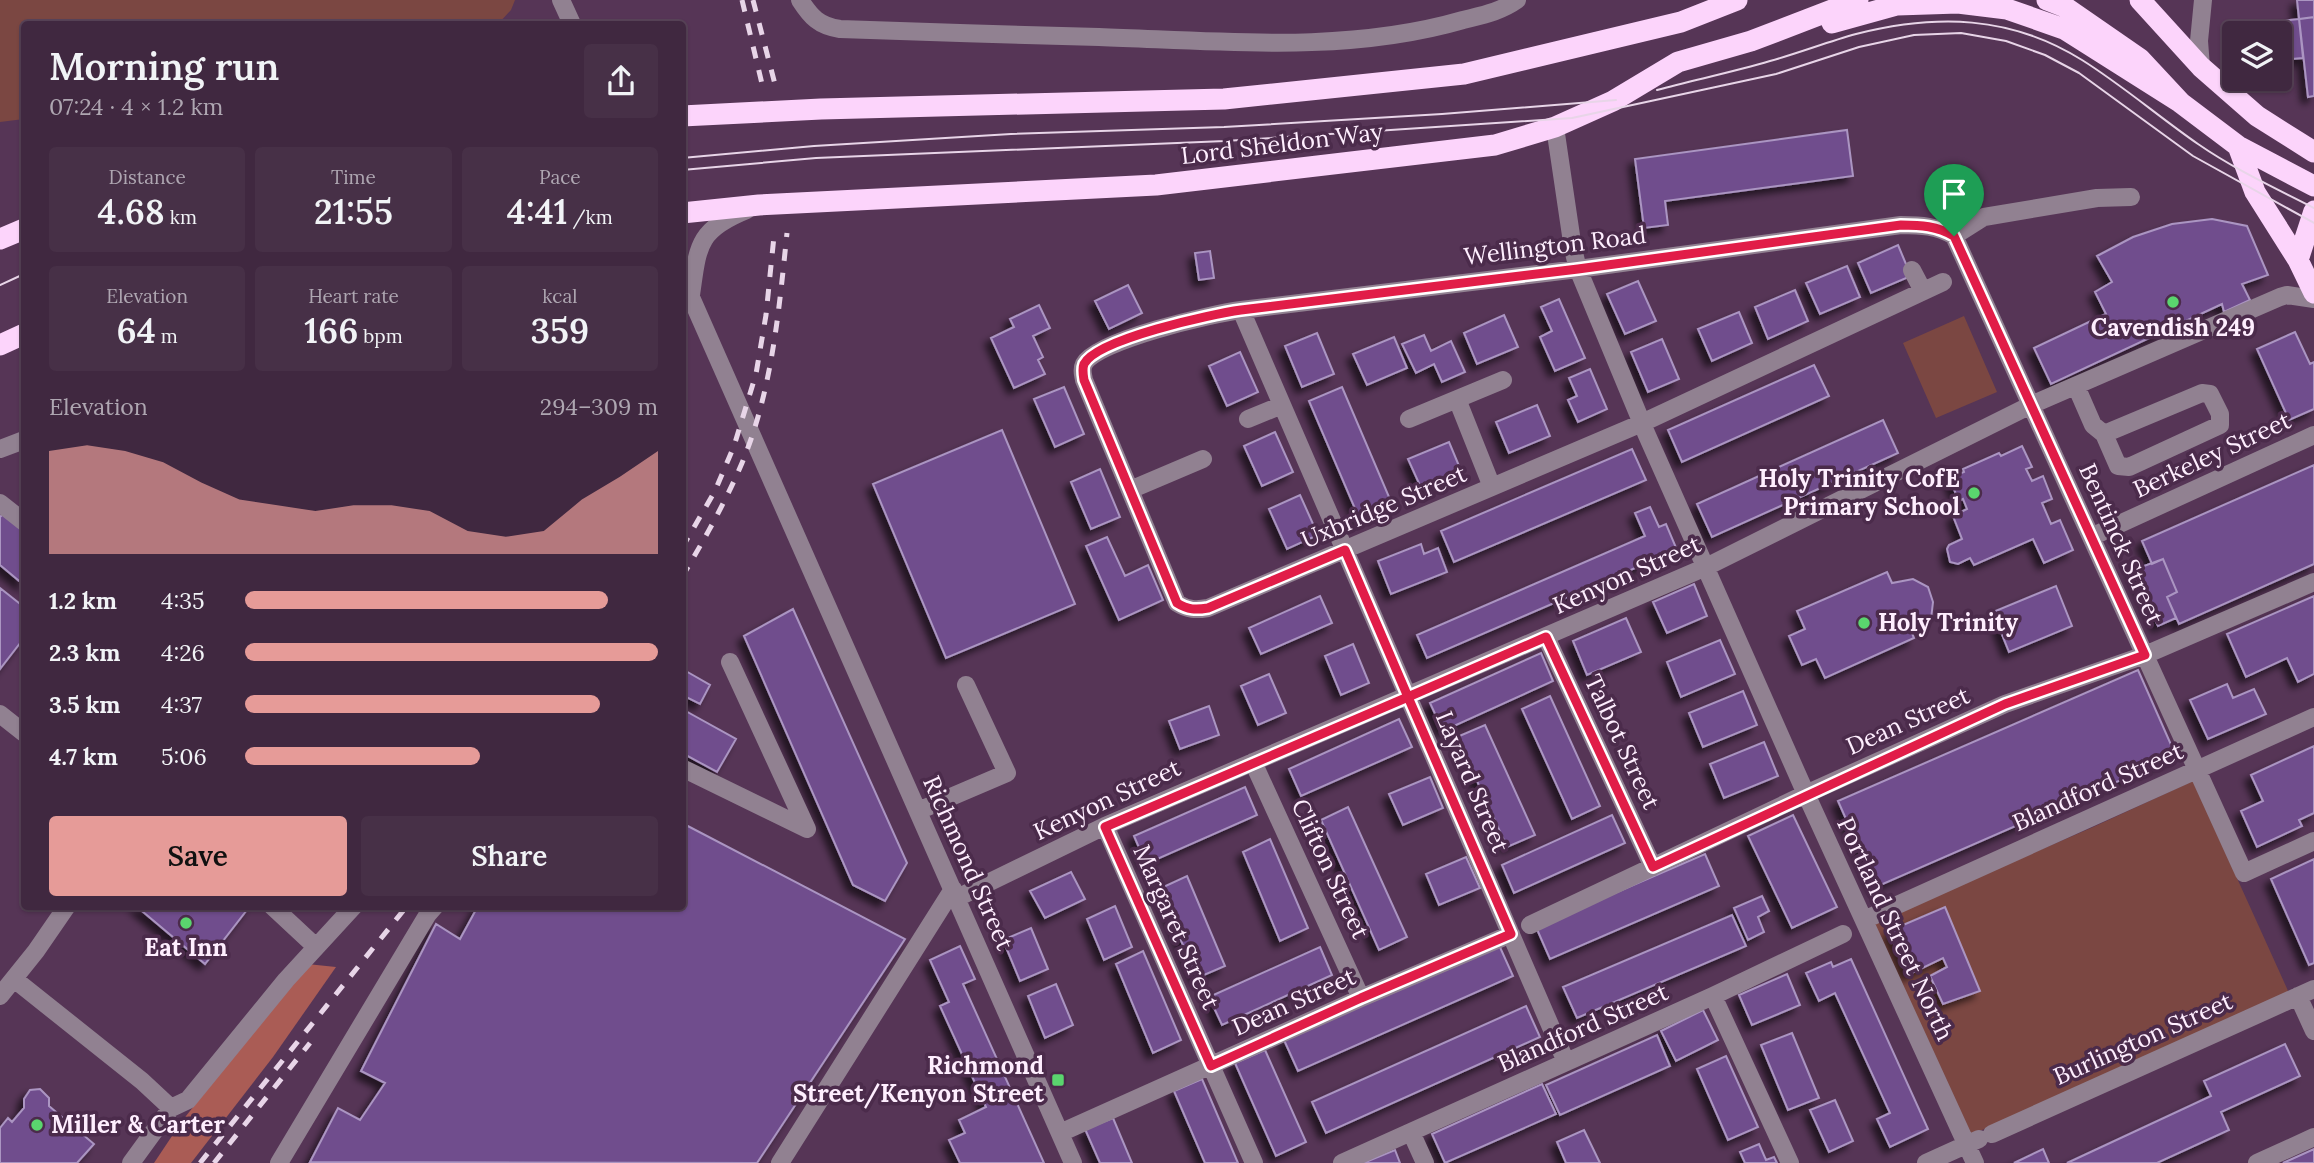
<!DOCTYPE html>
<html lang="en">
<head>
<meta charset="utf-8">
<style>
	:root { --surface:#402840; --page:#473047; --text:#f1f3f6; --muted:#aea6b1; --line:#594459; --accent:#e69b98 }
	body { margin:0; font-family:Lora,serif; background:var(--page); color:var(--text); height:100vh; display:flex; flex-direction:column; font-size:26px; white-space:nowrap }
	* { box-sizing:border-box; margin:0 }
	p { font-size:23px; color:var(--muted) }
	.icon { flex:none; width:38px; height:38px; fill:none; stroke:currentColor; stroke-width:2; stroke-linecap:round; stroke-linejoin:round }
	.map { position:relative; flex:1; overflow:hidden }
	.drawer { position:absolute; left:21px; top:21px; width:665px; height:889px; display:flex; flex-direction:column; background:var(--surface); border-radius:7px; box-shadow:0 2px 5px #0004,0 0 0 2px var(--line) }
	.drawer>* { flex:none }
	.buttons { position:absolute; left:2222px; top:21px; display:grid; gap:14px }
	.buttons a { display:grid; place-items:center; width:70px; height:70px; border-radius:7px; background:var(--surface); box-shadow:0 2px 5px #0004,0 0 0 2px var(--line); font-size:35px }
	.pin { position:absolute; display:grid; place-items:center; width:60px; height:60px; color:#fff; margin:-72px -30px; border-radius:50% 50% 50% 0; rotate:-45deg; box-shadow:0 0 7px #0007 }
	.pin .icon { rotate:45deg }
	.round { display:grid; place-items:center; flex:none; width:74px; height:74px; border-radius:7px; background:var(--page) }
	.overview { display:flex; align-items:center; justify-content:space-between; height:119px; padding:0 28px }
	h1 { font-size:38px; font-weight:600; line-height:52px }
	.stats { display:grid; grid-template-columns:repeat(3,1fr); gap:10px; height:119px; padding:7px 28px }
	.stats div { display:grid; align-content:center; border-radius:7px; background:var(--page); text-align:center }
	.stats b { font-size:35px; font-weight:600 }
	.stats small { font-size:19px; font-weight:400 }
	.stats p { font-size:19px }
	.chart { height:196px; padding:14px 28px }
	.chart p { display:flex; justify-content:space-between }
	.chart svg { width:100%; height:126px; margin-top:7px; fill:var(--accent); opacity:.7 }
	.action { display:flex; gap:14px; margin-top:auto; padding:14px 28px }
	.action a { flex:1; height:80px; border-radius:7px; background:var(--accent); color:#111; font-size:28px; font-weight:600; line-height:80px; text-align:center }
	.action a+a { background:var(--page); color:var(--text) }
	ul { padding:0 28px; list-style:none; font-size:23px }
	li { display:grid; grid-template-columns:112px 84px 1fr; align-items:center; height:52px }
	li i { height:18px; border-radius:9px; background:var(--accent) }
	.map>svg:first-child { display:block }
	.green { fill:#7b4742 }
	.forest { fill:#aa5c55 }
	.building { fill:#6f4e8d; stroke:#ab95c2; stroke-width:2; filter:url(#shadow) }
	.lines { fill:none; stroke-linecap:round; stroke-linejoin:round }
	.minor { stroke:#918191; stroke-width:18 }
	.highway { stroke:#fcd4fb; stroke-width:21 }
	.tram { stroke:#e8d5e8; stroke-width:2 }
	.rail { stroke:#e8d5e8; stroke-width:5; stroke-dasharray:12 12; stroke-linecap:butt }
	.route-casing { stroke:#fff; stroke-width:14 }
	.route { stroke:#e11d48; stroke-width:9 }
	.poi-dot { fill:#5ad56e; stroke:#4b2b4b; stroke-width:2.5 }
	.labels { text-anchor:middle; stroke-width:7; stroke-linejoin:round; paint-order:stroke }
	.street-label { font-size:24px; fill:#feeefe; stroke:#4b2b4b }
	.poi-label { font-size:24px; font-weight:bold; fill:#feeefe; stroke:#4b2b4b }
</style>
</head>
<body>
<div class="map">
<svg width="2314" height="1163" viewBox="0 0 2314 1163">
	<defs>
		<filter id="shadow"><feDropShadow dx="-6" dy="6" stdDeviation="3.5" flood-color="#0009"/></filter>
	</defs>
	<rect width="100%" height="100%" fill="#563556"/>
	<!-- green -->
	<path class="green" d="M0,0H515L511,10L498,24H24V119L0,122Z
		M1964,316L1997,392L1936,418L1903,343Z
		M2193,781L2289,993L1964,1138L1872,923L2091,828Z"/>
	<!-- forest -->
	<path class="forest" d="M307,964L336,967L273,1057L191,1163H154L182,1121Z"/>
	<!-- building -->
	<path class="building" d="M2297,0H2314V96L2308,97Z
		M2297,0H2314V17L2299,19Z
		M2299,19L2303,58L2280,60V33H2273L2272,22Z
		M1847,130L1853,176L1665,201L1668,225L1644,228L1635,159Z
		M2212,219L2247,226L2268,275L2242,284L2250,300L2224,312L2222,304L2051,384L2034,348L2106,314L2095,292L2112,282L2097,256L2133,237L2172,224Z
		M1898,245L1911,276L1871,293L1858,263Z
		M1210,251L1214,278L1199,280L1195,253Z
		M1847,266L1860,297L1820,314L1806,283Z
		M1638,281L1656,321L1625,334L1607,294Z
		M1128,285L1142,313L1109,329L1095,301Z
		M1795,290L1808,321L1768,339L1755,307Z
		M1559,299L1585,358L1555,371L1540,337L1552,331L1541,307Z
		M1039,305L1050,328L1033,336L1043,357L1038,360L1045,374L1014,388L991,338L1014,327L1010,319Z
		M1739,312L1752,343L1712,361L1698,329Z
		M1504,315L1518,347L1477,364L1464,333Z
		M2295,332L2310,364L2314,362V409L2289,420L2257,349Z
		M1317,333L1334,374L1302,387L1285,346Z
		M1424,335L1431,351L1451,341L1465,372L1442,382L1434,364L1416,373L1402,344Z
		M1394,337L1407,368L1367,385L1353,354Z
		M1662,339L1679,379L1648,392L1631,352Z
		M1240,352L1258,392L1227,406L1209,366Z
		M1814,365L1829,396L1682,462L1668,430Z
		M1590,369L1607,409L1578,422L1568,400L1577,396L1569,378Z
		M1064,387L1084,434L1055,447L1034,399Z
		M1342,387L1392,504L1359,518L1309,401Z
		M1537,405L1550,436L1509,453L1496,422Z
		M1883,420L1898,453L1712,537L1697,504Z
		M1002,430L1075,604L946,658L873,484Z
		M1275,432L1293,472L1262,486L1244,446Z
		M1449,442L1462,473L1422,490L1408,459Z
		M2022,446L2032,467L2026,469L2032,481L2043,476L2052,499L2042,503L2051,524L2060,520L2073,550L2044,563L2033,539L1974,565L1970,558L1958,564L1950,562L1947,549L1949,545L1962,539L1953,516L1967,509L1963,499L1959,501L1949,478L1964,472L1963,469L1999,453L2001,456Z
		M1632,449L1646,480L1454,562L1441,531Z
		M2314,465V564L2179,624L2167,597L2177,592L2163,559L2152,564L2142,541Z
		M1100,469L1120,517L1091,529L1071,482Z
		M1300,495L1318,535L1287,549L1269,509Z
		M1650,507L1659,527L1666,524L1677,550L1427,658L1417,635L1645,536L1635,513Z
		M6,511L24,526V585L0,565V517Z
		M1107,537L1125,576L1148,565L1163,600L1119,620L1086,546Z
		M1421,544L1424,554L1438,548L1447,572L1391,594L1378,561Z
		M2163,559L2177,592L2167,597L2176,618L2158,626L2133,570Z
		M1887,572L1892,583L1913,579L1928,587L1933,602L1931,619L1911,631L1914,638L1825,678L1816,659L1802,665L1789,636L1805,629L1797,611Z
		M1694,584L1707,616L1667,633L1653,602Z
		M2056,586L2072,626L2009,652L1993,612Z
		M0,588L24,607V638L0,669Z
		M1320,596L1332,623L1261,654L1249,628Z
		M2314,596V674L2298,682L2287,658L2246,677L2227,634Z
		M793,609L907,863L885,901L853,885L744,636Z
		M1626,618L1641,652L1587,675L1573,641Z
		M1720,640L1735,674L1681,697L1667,662Z
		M1353,644L1369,683L1341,695L1325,656Z
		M1541,653L1553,681L1443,731L1430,703Z
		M684,670L710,685L700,704L682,695Z
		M2138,670L2176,756L1876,887L1838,801Z
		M1269,674L1286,713L1258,725L1241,686Z
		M2227,684L2233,698L2254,689L2266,714L2208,739L2190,700Z
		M1743,691L1757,725L1703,747L1689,713Z
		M1550,696L1600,806L1572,819L1522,709Z
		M1209,706L1219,735L1180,749L1169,721Z
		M682,709L736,739L717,772L682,753Z
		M1399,719L1412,747L1301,796L1289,769Z
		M1485,725L1535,835L1507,847L1457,737Z
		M1764,742L1778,776L1724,798L1710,764Z
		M2314,746V813L2299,820L2302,826L2257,847L2241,811L2263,801L2251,775Z
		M1430,777L1443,808L1403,825L1389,794Z
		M1245,787L1257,815L1146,864L1134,836Z
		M1348,807L1407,937L1379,950L1321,820Z
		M1612,815L1625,843L1514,893L1502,865Z
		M1793,815L1837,907L1792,928L1748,836Z
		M682,823L905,939L757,1163L310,1162L338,1108L360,1120L385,1083L361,1071L436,924L460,939L478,906H682Z
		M1270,839L1308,928L1280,941L1243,852Z
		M1705,854L1719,886L1550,959L1536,927Z
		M1466,857L1480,888L1439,905L1426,874Z
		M2314,859V963L2309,965L2271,879Z
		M1071,872L1085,899L1045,918L1030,891Z
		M1187,876L1225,966L1197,978L1159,889Z
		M1762,896L1769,911L1758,917L1764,932L1748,940L1734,908Z
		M136,906H250L205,964Z
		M1115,906L1132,947L1104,960L1087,919Z
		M1945,907L1980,991L1943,1004L1930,976L1947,967L1943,958L1908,975L1889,931Z
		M1732,915L1746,946L1577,1018L1563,987Z
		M1031,928L1048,969L1020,981L1003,940Z
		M1499,945L1513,976L1298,1071L1284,1040Z
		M960,946L975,979L963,984L1044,1163H960L949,1140L965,1133L959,1120L986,1107L940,1006L949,1002L930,960Z
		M1320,947L1332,975L1222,1025L1209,997Z
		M1143,951L1181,1040L1153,1053L1116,964Z
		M1851,959L1928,1129L1890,1147L1877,1119L1890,1113L1835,993L1819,1001L1806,973L1831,962L1833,967Z
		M1787,974L1800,1005L1752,1025L1739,995Z
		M1056,984L1073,1025L1045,1038L1028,996Z
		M1526,1006L1540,1037L1326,1133L1312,1102Z
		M1703,1010L1718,1040L1676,1061L1661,1031Z
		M1792,1033L1819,1098L1788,1110L1761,1045Z
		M1657,1035L1670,1066L1560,1115L1546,1085Z
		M2285,1044L2300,1076L2221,1112L2229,1130L2157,1163H2067L2211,1096L2204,1081Z
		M1265,1050L1306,1142L1276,1156L1235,1063Z
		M1726,1056L1758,1127L1728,1140L1697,1069Z
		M1202,1079L1238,1163H1205L1174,1091Z
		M1542,1084L1556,1114L1445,1163L1432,1134Z
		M40,1089L49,1098V1106L94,1144L77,1163H0V1128L8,1118L12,1122L24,1108V1099L30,1090Z
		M1835,1100L1853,1141L1829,1152L1810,1110Z
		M1113,1118L1132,1163H1100L1085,1129Z
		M1584,1130L1600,1163H1566L1557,1142Z
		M1759,1144L1766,1160L1774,1157L1777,1163H1745L1740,1152Z
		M2043,1149L2049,1163H2014Z
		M2314,1149V1163H2283Z
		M1395,1150L1400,1163H1363Z"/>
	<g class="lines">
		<!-- minor -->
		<path class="minor" d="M561,0L572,24
			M800,0C811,17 819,26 840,29C926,32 1013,35 1099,37C1220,41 1346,54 1463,20C1483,15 1500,12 1517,0
			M2201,67L2199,41L2203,0
			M1555,127L1573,249L1578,269L1646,433L1806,794L1975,1163
			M1954,236L2244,873L2314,841
			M1954,236L1984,217L2097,198L2131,197
			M1912,270L1923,291
			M682,277L1073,1163
			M1943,282L1642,423L1208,608C1196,610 1188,610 1177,603L1084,380C1083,374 1081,370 1084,364C1097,340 1212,314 1241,310L1578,269L1901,225C1921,225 1937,226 1954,236
			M691,295C698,246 697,230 747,210
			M1241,310L1566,1062
			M2076,386L2093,425L2104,434L2202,393L2210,394L2220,414V425L2129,467L2118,466L2104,434
			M1457,399L1492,487
			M1248,419L1282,405
			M1409,419L1503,380
			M0,449L24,440
			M1130,490L1203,459
			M0,503L24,522
			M2091,537L2314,435
			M1546,637L1653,867
			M0,714L24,733
			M1253,762L1361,998
			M682,768L807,829L730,662
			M918,811L1007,773L966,685
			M1105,826L1254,1163
			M957,898L1105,826L1706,567L2031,405L2280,297L2287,295L2314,299
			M272,906L316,947
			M1864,920L2314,717
			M1530,925L1806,794L2005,704L2145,655L2314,582
			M14,979L142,1081L171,1108L188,1100L286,980L354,906
			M0,996L36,951L67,906
			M1713,996L1790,1163
			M2298,996L2314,1031
			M1411,1132L1425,1163
			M1060,1133L1361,998L1511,934
			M1992,1134L2314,989
			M131,1163L171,1108
			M279,1163L428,914L435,906
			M780,1163L953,889
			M1342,1163L1713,996L1843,934
			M1926,1163L1979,1139
			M2257,1163L2314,1137"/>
		<!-- highway -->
		<path class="highway" d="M2047,0L2065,7L2140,59L2181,103L2238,146L2314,186
			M2140,0L2201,67L2257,116L2314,152
			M1832,23L1897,5L1958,3L2007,9L2064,29L2181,103
			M682,116L821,109L1224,99L1464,74L1681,22L1737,0
			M2238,146L2255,192L2298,260L2314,293
			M682,213L759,205L1156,185L1495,145L1555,127L1613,101L1678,62L1751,41L1858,0
			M0,239L24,229
			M2298,260L2314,211
			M0,345L24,334"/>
		<!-- tram -->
		<path class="tram" d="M1657,90C1694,80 1733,72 1770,61C1799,53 1827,42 1856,34C1936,14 2010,15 2082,60C2122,85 2159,117 2198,144C2234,169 2275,188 2314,208
			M682,158L814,146L1011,134L1224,127L1442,114L1616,100
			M682,170L816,158L1225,141L1572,118L1776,74L1859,47L1914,35L1961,33L2006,41L2045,55L2079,73L2193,156L2314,223
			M0,285L24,274"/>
		<!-- rail -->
		<path class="rail" d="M742,0L763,88
			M753,0L776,88
			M682,548L715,491L734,446L756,374L766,315L774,236
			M682,577C704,540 725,503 742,463C772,391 779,310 787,233
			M200,1163L407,906
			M214,1163L310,1043"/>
	</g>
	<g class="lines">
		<!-- route casing -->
		<g class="route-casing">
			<path id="route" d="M1954,236C1937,226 1921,225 1901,225L1578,269L1241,310C1212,314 1097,339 1084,364C1082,369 1083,374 1084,380L1177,603C1188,610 1196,610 1208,608L1345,550L1408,697L1105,827L1211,1066L1361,998L1511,934L1408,697L1546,637L1653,867L2005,704L2145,655L1954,236"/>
		</g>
		<!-- route -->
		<use href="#route" class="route"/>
	</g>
	<!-- markers -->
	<g class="poi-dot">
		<circle cx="2173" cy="302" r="7"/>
		<circle cx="1974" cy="493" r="7"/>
		<circle cx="1864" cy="623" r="7"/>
		<circle cx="186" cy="923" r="7"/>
		<rect x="1051" y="1073" width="14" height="14" rx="3.5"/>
		<circle cx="37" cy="1125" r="7"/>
	</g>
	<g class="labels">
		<!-- street labels -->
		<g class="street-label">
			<text transform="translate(1282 144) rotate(-7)" y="8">Lord Sheldon Way</text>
			<text transform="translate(1555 246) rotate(-7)" y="8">Wellington Road</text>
			<text transform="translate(2212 455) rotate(-25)" y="8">Berkeley Street</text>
			<text transform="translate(1384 507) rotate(-23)" y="8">Uxbridge Street</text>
			<text transform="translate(2121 544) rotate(66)" y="8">Bentinck Street</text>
			<text transform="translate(1627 575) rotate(-24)" y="8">Kenyon Street</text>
			<text transform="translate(1908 721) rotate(-24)" y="8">Dean Street</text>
			<text transform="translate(1622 742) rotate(65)" y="8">Talbot Street</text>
			<text transform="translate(1472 782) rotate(67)" y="8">Layard Street</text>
			<text transform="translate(2098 787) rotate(-24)" y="8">Blandford Street</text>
			<text transform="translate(1107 800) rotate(-25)" y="8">Kenyon Street</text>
			<text transform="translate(968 863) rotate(66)" y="8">Richmond Street</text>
			<text transform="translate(1330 869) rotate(65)" y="8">Clifton Street</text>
			<text transform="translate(1176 927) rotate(66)" y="8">Margaret Street</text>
			<text transform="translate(1895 929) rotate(65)" y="8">Portland Street North</text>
			<text transform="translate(1294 1002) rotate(-24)" y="8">Dean Street</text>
			<text transform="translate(1583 1028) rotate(-24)" y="8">Blandford Street</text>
			<text transform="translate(2143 1039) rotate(-24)" y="8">Burlington Street</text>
		</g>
		<!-- poi labels -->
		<g class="poi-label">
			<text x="2173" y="336">Cavendish 249</text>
			<text x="1960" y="487" text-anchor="end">Holy Trinity CofE<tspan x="1960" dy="28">Primary School</tspan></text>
			<text x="1878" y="631" text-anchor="start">Holy Trinity</text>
			<text x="186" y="956">Eat Inn</text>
			<text x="1044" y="1074" text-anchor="end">Richmond<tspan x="1044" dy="28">Street/Kenyon Street</tspan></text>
			<text x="51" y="1133" text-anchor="start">Miller &amp; Carter</text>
		</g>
	</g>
</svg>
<div class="buttons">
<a><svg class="icon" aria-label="layers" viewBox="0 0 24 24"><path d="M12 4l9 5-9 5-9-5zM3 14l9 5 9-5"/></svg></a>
</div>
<div class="pin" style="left:1954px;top:236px;background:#1e9e55"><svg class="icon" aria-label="arrive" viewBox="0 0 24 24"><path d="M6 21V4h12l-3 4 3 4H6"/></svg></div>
<section class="drawer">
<div class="overview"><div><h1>Morning run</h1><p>07:24 · 4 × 1.2 km</p></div><a class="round"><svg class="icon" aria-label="share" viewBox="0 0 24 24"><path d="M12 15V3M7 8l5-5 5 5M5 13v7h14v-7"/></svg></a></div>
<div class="stats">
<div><p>Distance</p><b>4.68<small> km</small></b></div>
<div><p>Time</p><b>21:55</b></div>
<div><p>Pace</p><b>4:41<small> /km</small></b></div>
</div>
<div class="stats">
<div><p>Elevation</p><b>64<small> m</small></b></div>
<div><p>Heart rate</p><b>166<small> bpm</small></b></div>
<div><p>kcal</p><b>359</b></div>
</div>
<div class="chart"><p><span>Elevation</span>294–309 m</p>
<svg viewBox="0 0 160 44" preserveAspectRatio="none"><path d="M0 44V8L10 6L20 8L30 12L40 19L50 25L60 27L70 29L80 27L90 27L100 29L110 36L120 38L130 36L140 25L150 17L160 8V44z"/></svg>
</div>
<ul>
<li><b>1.2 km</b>4:35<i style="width:88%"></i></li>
<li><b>2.3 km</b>4:26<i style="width:100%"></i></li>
<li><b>3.5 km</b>4:37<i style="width:86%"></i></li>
<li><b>4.7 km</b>5:06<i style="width:57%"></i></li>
</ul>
<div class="action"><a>Save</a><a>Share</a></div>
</section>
</div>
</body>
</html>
